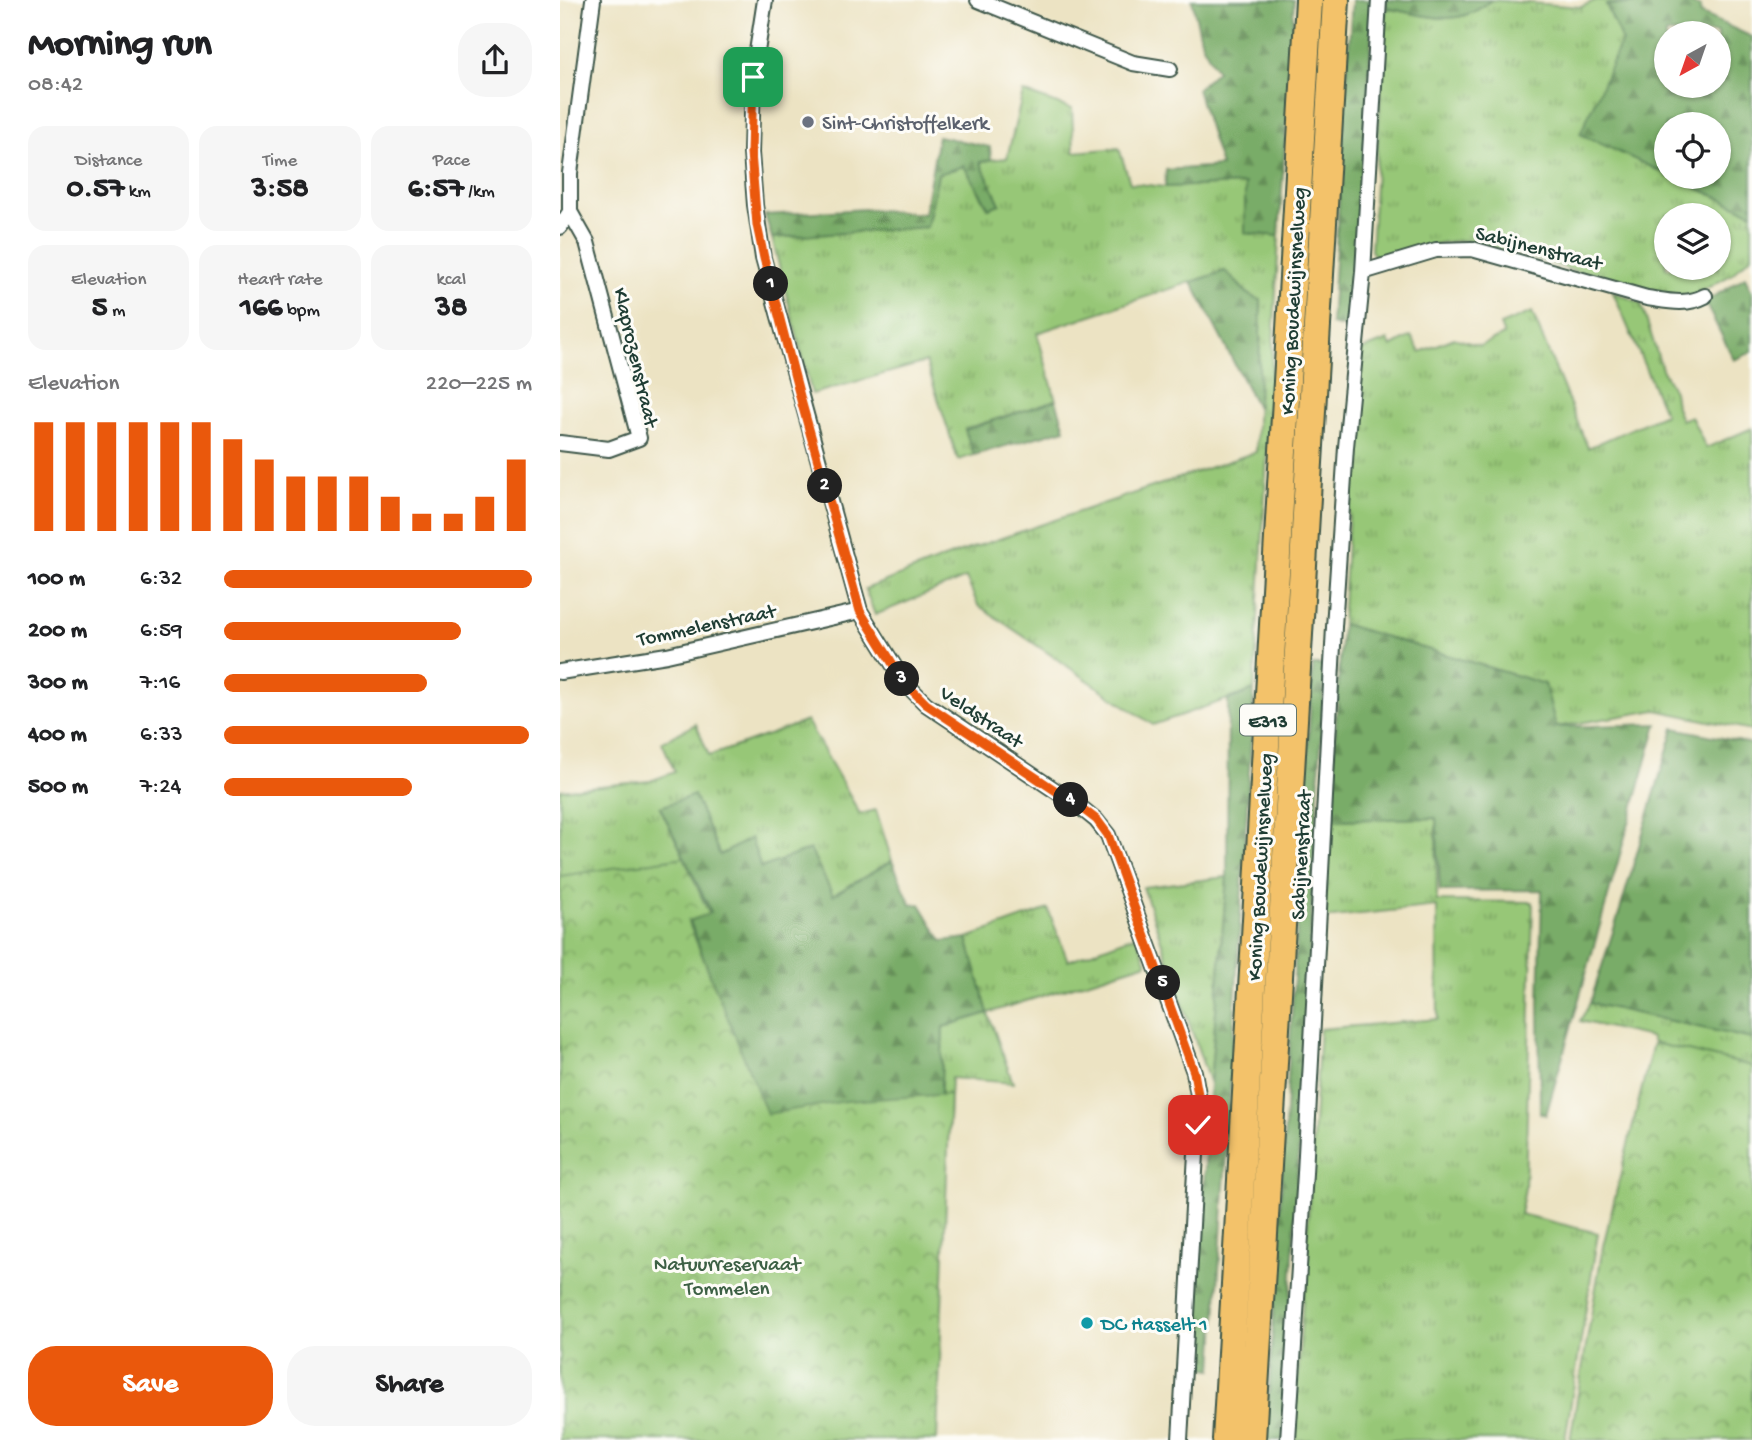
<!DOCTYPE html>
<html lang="en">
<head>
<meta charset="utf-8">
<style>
	:root { --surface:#fff; --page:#f6f6f6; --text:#202124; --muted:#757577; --accent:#ea580c }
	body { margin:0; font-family:"Gochi Hand",sans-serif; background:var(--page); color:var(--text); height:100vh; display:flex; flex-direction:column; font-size:26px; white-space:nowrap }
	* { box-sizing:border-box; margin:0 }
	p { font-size:23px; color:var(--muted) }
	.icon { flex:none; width:38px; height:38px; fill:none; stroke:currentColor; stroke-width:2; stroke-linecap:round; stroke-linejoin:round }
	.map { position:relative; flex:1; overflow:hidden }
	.side { display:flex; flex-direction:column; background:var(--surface); width:560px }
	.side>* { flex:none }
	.needle { width:46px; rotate:220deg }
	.tools { position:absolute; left:1094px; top:21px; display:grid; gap:14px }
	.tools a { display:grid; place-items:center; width:77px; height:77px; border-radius:50%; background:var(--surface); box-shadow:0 2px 5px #0004; font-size:35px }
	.pin { position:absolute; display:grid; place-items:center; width:60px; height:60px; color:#fff; margin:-30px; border-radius:14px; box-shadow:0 4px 10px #0006 }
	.km { position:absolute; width:35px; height:35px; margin:-18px; border-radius:50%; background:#222; color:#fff; font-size:19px; line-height:35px; text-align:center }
	.round { display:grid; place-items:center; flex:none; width:74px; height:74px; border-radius:28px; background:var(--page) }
	.head { display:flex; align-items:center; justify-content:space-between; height:119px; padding:0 28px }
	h1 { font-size:38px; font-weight:700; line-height:52px }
	.metrics { display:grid; grid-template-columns:repeat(3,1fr); gap:10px; height:119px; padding:7px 28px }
	.metrics div { display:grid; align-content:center; border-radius:18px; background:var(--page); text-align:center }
	.metrics b { font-size:30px; font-weight:700 }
	.metrics small { font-size:19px; font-weight:400 }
	.metrics p { font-size:19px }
	.chart { height:196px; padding:14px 28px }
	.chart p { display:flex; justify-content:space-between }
	.chart svg { width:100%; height:126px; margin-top:7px; stroke:var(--accent); stroke-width:6 }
	.action { display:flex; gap:14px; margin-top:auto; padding:14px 28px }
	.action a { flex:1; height:80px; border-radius:28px; background:var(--accent); color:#fff; font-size:28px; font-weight:700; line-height:80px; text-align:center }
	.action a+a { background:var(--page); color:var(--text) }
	ul { padding:0 28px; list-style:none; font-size:23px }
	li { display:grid; grid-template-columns:112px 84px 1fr; align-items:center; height:52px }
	li i { height:18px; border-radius:9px; background:var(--accent) }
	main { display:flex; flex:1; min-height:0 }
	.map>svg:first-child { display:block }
	.grass { fill:url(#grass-tufts); stroke:#5b8256; stroke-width:2; fill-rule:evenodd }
	.forest { fill:url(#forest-firs); stroke:#4c744e; stroke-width:2; fill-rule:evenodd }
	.park { fill:url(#park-crowns); stroke:#5b8256; stroke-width:2 }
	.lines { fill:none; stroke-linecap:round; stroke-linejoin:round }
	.minor-casing { stroke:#3e5649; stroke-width:18 }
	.motorway-casing { stroke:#3e5649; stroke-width:30 }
	.minor { stroke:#fff; stroke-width:14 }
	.motorway { stroke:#f3c26a; stroke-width:26 }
	.route-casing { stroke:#fff; stroke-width:14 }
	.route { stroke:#ea580c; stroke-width:9 }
	.worship-dot { fill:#6b7280; stroke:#fdfcf7; stroke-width:2.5 }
	.culture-dot { fill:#0f9aa8; stroke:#fdfcf7; stroke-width:2.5 }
	.labels { text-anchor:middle; stroke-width:6; stroke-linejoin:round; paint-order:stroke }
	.shield { fill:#fdfcf7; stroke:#62766e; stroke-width:2 }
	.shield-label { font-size:19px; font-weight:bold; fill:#1f3d34 }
	.worship-label { font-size:21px; fill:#5b616d; stroke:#fdfcf7; text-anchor:start }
	.street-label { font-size:21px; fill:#1f3d34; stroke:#fdfcf7 }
	.park-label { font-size:21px; fill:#3d6045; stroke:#fdfcf7 }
	.culture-label { font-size:21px; fill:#0d838f; stroke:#fdfcf7; text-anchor:start }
</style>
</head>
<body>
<main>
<section class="side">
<div class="head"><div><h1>Morning run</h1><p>08:42</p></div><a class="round"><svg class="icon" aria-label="share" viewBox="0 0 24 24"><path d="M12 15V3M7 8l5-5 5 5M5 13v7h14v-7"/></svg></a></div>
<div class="metrics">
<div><p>Distance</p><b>0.57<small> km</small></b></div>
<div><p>Time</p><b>3:58</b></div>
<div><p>Pace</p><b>6:57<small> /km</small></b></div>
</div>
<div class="metrics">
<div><p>Elevation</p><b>5<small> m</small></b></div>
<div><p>Heart rate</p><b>166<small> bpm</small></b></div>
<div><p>kcal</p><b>38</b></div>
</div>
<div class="chart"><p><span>Elevation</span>220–225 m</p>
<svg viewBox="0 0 160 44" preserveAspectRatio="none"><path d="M5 44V6M15 44V6M25 44V6M35 44V6M45 44V6M55 44V6M65 44V12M75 44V19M85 44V25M95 44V25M105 44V25M115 44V32M125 44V38M135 44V38M145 44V32M155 44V19"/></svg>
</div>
<ul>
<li><b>100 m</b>6:32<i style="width:100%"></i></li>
<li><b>200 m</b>6:59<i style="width:77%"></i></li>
<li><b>300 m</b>7:16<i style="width:66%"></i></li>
<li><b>400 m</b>6:33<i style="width:99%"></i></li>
<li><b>500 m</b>7:24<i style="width:61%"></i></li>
</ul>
<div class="action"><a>Save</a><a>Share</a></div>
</section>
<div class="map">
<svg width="1192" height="1440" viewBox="0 0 1192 1440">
	<defs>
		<pattern id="grass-tufts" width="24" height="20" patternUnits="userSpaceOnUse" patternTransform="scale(1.75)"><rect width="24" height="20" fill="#97c777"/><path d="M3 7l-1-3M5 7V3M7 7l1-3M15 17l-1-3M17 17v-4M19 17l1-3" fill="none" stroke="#7ba362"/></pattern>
		<pattern id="forest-firs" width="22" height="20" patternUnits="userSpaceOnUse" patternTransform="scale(1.75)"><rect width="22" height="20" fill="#79ac68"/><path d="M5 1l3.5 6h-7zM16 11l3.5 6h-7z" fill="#638d56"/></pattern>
		<pattern id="park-crowns" width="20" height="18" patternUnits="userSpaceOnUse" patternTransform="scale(1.75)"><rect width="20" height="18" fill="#97c777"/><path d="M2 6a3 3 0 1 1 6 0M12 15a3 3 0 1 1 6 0" fill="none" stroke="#7ba362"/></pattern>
	</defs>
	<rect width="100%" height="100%" fill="#fdfcf7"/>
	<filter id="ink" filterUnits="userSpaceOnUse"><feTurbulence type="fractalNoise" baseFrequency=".0143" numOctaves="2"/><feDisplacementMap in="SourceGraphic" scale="14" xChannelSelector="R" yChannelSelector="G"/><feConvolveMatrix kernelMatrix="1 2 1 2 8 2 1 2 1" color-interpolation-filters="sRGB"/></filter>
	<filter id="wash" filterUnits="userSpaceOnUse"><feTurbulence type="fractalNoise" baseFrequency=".00686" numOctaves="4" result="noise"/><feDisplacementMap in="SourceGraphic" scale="28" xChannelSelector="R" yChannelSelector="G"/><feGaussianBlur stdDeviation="1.57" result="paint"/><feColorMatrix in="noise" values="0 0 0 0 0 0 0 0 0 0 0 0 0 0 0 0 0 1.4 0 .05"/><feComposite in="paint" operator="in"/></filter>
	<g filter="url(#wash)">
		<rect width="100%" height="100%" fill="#ece3c3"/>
		<!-- grass -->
		<path class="grass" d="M931,0L1021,7L1036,0H1100L1046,4L1062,41L1021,134L1106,174V177H1113L1192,213V256L1171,275L1133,296L1092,295L986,262L903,240L880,243L824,260L816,257L811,251L826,8C866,15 897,30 931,0ZM1106,215H1158V268H1106Z
			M463,92L512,109L514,152L559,148L570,183L605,187L685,184V233L719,236L694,690L593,725L418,605L406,578L315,615L305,589L397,553L696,452L701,300C685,296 678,281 664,271L477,333L496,400L405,429L414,455L398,460L366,362L252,394L212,238L367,227L378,174L404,166L428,208L440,204L419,161L447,158Z
			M1053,292L1081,303L1102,369L1114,391L1116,407L1121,420L1131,416L1146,448L1192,428V730L1096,710L996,727L985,684L782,624L799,351L828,340L831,347L851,336L860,352L894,338L920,346L944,335L940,325L972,312L1028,448L1105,414Z
			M247,721L300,814L316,810L332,861L273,895L161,855L100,807L151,912L131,921L154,987L375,1255L383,1027L428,1013L407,938L488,909L508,961L576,935L587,963L428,1013L453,1083L391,1078L382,1264L0,1002V790L90,781L115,772L102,742L136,724L149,756Z
			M876,818L877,901L973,902L965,1188L960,1214L1038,1233L1005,1440H734L760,1029L878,1019L877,906L764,918L770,820Z
			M667,877L650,1084L583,887Z
			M1030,1003L1192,1039V1066L1093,1043L1090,1037L1020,1021Z"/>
		<!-- forest -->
		<path class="forest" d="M632,0H734L719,236L685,233V184L605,187L606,170L661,166L637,89L657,71L642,44Z
			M792,0H814L802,180L787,328L771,324Z
			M827,0H931C897,30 866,15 826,8Z
			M1100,0H1120L1141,7L1140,13L1192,37V213L1113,177H1158V124H1106V174L1020,134L1062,41L1046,4L1057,5ZM1106,33H1158V86H1106Z
			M378,136L430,147L431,160L420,162L440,204L429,208L404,166L378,174L367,227L212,238L205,215L306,209L364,214Z
			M665,271C679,282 684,296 701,300L698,409L632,282Z
			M1185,277L1192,292V352L1174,360L1145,302Z
			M496,400L505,429L414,455L405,430Z
			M782,624L985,684L996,727L1097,724L986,1115L980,1113L979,1004L982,890L880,891L876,818L770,820Z
			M753,665H765L723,1440H706Z
			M694,690L653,1369L633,1366L650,1084L667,877L668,700Z
			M1114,728L1192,744V1039L1030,1003L1060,910Z
			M134,795L160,855L191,838L201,868L250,849L273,895L332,861L351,905L360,904L382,941L407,938L428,1013L383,1027L375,1255L0,1002L154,986L130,921L151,912L100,807Z"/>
		<!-- park -->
		<path class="park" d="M124,857L149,914L128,921L207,1114L286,1101L390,1094L377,1440H0V876Z
			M1093,1043L1192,1066V1440H1010L1043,1246Z"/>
	</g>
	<g filter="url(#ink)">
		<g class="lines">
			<!-- minor casing -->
			<g class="minor-casing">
				<path id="minor" d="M205,0L193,77L191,153L195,205L203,258L300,611L344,682L366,704L520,807L536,820L548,835L634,1072L639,1100L620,1440
					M418,0L573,63L610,69
					M0,227L10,212
					M803,272L876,250L912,249L1087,298C1108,301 1126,306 1145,296
					M0,443L49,449L79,438L27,242L10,212V173L33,0
					M0,672L107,655L300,611
					M728,1440L745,1173L774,627L786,447L803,272L819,0"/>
			</g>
			<!-- motorway casing -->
			<g class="motorway-casing">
				<path id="motorway" d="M666,1440L749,0
					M692,1440L776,0"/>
			</g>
			<!-- minor -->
			<use href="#minor" class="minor"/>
			<!-- motorway -->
			<use href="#motorway" class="motorway"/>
		</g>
	</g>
	<g class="lines" filter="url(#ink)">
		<!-- route casing -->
		<g class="route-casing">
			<path id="route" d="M193,77L191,153L197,225L204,258L242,404L300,611L344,682L366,704L520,807L537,820L548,835L634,1072L639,1100L638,1125"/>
		</g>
		<!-- route -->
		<use href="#route" class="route"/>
	</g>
	<!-- markers -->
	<circle class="worship-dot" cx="248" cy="122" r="7"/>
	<circle class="culture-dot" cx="527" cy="1323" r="7"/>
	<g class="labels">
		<!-- shield labels -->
		<rect class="shield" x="680" y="704.5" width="56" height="31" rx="5"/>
		<g class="shield-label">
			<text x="708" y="727">E313</text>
		</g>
		<!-- worship labels -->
		<g class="worship-label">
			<text x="262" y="129">Sint-Christoffelkerk</text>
		</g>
		<!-- street labels -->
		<g class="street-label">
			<text transform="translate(979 247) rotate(14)" y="7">Sabijnenstraat</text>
			<text transform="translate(732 301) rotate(-87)" y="7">Koning Boudewijnsnelweg</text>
			<text transform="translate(77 357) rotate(77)" y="7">Klaprozenstraat</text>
			<text transform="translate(146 624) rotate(-12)" y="7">Tommelenstraat</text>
			<text transform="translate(422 716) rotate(34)" y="7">Veldstraat</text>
			<text transform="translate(740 855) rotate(-87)" y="7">Sabijnenstraat</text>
			<text transform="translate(699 867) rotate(-87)" y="7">Koning Boudewijnsnelweg</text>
		</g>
		<!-- park labels -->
		<g class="park-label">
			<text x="167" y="1270">Natuurreservaat<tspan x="167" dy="24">Tommelen</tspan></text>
		</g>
		<!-- culture labels -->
		<g class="culture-label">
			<text x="541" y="1330">DC Hasselt 1</text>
		</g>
	</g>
</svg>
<div class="tools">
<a><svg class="needle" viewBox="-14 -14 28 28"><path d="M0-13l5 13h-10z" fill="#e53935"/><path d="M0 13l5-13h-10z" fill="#757577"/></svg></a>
<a><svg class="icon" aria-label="locate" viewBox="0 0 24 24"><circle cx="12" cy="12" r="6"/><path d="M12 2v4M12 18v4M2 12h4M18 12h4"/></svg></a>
<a><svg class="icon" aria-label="layers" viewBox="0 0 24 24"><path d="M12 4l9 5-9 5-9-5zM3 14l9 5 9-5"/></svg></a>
</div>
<div class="pin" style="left:193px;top:77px;background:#1e9e55"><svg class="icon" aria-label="arrive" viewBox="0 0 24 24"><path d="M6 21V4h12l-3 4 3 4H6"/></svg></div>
<div class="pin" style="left:638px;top:1125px;background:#d93025"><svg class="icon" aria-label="check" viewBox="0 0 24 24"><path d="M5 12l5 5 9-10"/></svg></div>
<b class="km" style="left:211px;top:284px">1</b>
<b class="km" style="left:265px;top:486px">2</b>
<b class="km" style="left:342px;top:679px">3</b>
<b class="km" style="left:511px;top:800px">4</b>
<b class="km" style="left:603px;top:983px">5</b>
</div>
</main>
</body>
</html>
